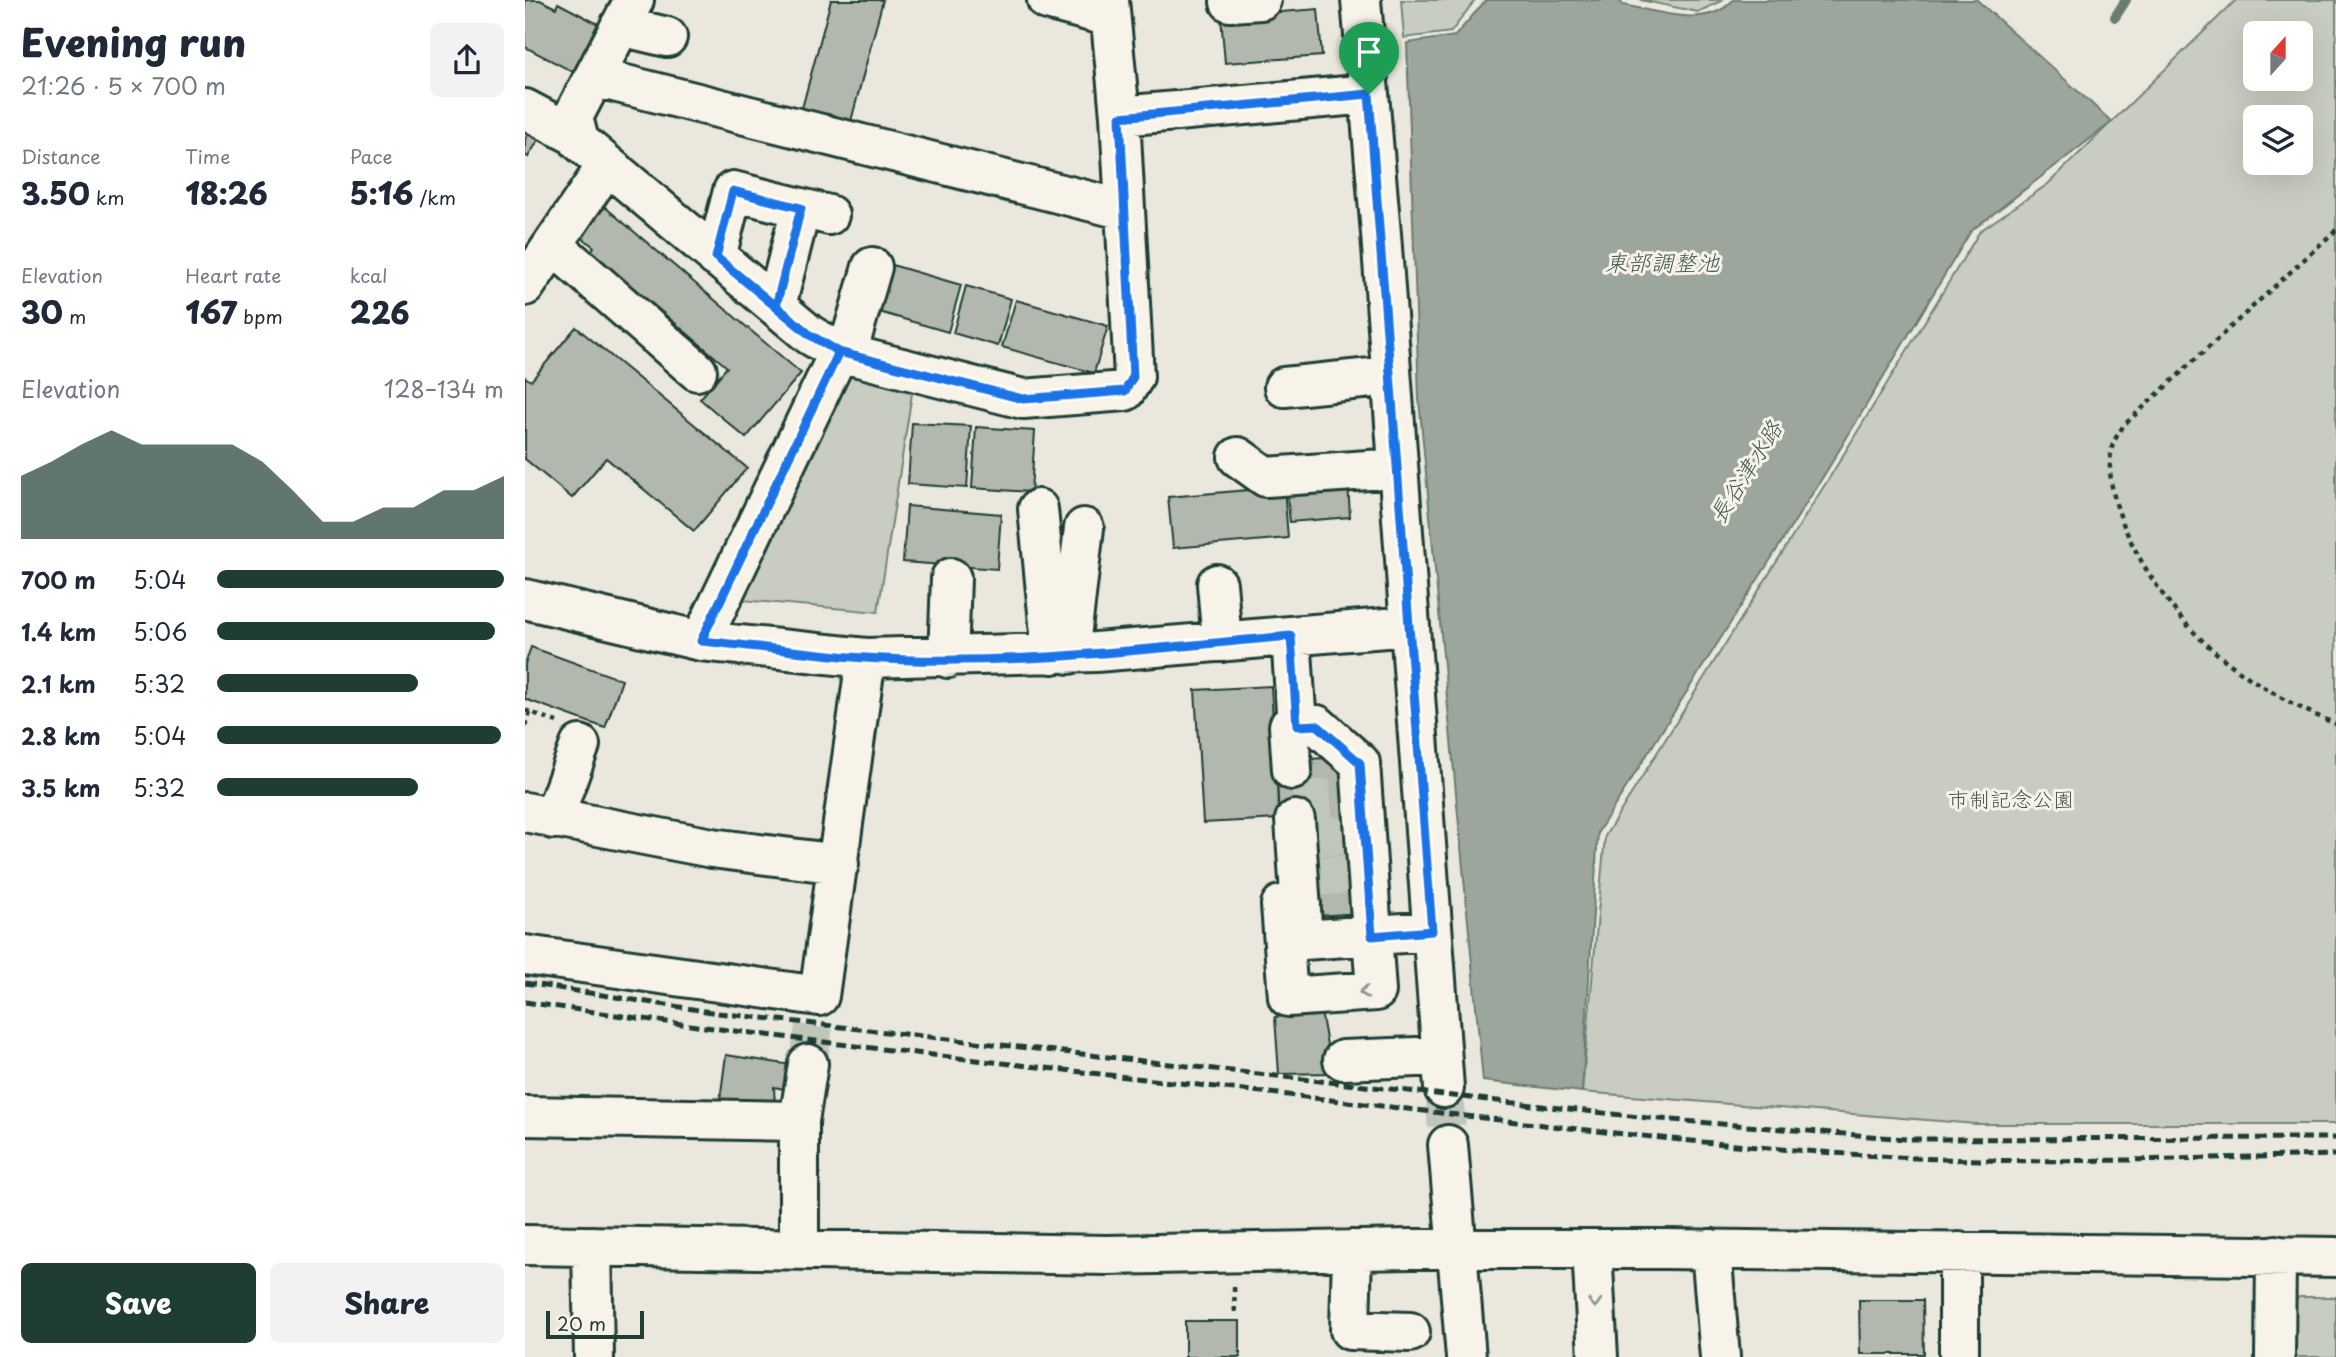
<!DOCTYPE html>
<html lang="en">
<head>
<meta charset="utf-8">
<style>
	:root { --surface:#fff; --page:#f2f2f3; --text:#1f2937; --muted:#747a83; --accent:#1f3d34 }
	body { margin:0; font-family:"Playpen Sans","Klee One",sans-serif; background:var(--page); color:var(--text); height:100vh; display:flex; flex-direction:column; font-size:26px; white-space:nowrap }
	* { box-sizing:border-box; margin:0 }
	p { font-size:23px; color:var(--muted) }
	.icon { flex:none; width:38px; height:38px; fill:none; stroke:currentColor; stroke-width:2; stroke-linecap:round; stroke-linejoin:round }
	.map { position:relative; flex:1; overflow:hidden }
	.side { display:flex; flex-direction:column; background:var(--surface); width:525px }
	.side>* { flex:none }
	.needle { width:46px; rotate:21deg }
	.tools { position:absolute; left:1718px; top:21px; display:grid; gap:14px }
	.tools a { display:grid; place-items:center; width:70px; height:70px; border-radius:10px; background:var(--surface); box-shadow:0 7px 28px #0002; font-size:35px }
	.scale { position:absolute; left:21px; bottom:18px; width:98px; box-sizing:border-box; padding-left:7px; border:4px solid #1f3d34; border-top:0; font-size:19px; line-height:24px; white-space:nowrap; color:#1f3d34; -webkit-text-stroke:5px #f7f3e8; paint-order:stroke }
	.pin { position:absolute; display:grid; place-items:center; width:60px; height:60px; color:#fff; margin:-72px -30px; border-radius:50% 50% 50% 0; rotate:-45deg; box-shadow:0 0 7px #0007 }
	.pin .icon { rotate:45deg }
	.round { display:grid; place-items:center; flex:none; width:74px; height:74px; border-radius:10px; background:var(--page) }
	.headline { display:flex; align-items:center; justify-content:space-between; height:119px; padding:0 21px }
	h1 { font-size:38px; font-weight:800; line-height:52px }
	.metrics { display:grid; grid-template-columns:repeat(3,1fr); gap:10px; height:119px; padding:7px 21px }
	.metrics div { display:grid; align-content:center }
	.metrics b { font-size:30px; font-weight:800 }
	.metrics small { font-size:19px; font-weight:400 }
	.metrics p { font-size:19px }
	.chart { height:196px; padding:14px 21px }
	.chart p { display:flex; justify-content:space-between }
	.chart svg { width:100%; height:126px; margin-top:7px; fill:var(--accent); opacity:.7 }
	.button { display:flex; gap:14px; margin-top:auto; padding:14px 21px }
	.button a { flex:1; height:80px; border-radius:10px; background:var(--accent); color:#fff; font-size:28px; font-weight:800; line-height:80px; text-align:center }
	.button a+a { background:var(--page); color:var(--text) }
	ul { padding:0 21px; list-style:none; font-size:23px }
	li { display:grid; grid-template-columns:112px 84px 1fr; align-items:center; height:52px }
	li i { height:18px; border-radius:9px; background:var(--accent) }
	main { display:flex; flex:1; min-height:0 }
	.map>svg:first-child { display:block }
	.green { fill:#c8ccc1; stroke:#74847a; stroke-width:2; fill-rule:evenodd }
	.water { fill:#9ca69c; stroke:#6a7c72; stroke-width:2 }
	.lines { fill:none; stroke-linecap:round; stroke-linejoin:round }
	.stream { stroke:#6a7c72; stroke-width:10 }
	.building { fill:#b2b8ae; stroke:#1f3d34; stroke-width:2 }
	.minor-tunnel { stroke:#c1c6bb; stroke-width:38; stroke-dasharray:38 19; stroke-linecap:butt }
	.minor-casing { stroke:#1f3d34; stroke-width:44 }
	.path { stroke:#1f3d34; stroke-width:4.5; stroke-dasharray:5 5; stroke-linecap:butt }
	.minor { stroke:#f7f3e8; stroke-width:38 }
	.rail { stroke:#1f3d34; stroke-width:5; stroke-dasharray:10 5; stroke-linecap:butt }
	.oneway { stroke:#8b988e }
	.route-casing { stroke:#fff; stroke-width:14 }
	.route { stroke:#1a73e8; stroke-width:9 }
	.labels { text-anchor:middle; stroke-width:6; stroke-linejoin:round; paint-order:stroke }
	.park-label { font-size:21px; fill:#415a50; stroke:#f7f3e8 }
	.water-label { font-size:23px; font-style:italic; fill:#445c53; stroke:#f7f3e8 }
</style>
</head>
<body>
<main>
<section class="side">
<div class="headline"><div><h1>Evening run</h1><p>21:26 · 5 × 700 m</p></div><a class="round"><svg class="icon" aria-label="share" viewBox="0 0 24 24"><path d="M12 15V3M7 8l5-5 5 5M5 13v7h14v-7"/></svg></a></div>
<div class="metrics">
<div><p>Distance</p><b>3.50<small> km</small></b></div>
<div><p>Time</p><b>18:26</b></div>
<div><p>Pace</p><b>5:16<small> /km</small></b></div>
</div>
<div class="metrics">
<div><p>Elevation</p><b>30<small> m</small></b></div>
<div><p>Heart rate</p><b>167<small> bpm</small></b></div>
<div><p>kcal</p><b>226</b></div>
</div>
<div class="chart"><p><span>Elevation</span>128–134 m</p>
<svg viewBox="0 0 160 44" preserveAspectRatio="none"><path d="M0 44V22L10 17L20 11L30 6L40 11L50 11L60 11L70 11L80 17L90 27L100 38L110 38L120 33L130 33L140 27L150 27L160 22V44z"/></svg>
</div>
<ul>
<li><b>700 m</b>5:04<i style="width:100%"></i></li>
<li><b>1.4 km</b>5:06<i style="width:97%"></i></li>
<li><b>2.1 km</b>5:32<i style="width:70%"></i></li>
<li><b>2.8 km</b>5:04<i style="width:99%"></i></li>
<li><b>3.5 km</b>5:32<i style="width:70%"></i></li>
</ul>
<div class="button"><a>Save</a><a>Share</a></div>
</section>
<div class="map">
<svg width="1811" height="1357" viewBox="0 0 1811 1357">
	<rect width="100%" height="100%" fill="#eae8dd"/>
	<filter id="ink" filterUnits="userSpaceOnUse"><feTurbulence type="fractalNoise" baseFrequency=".0143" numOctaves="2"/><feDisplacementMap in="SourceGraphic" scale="14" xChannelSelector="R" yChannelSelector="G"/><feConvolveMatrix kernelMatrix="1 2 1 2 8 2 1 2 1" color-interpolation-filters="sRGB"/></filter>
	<g filter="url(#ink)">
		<!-- green -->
		<path class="green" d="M876,0H950L926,32L879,38Z
			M1115,0H1198L1173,12Z
			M1711,0H1811V1124H1451L1057,1092L1080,836L1306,475L1455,231L1523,184ZM1731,33H1776V79H1731ZM1731,117H1776V163H1731Z
			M331,371L388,387L353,612L217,600L317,378Z
			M1774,1297H1811V1357H1764V1307Z"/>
		<!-- water -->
		<path class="water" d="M961,0H1094L1098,5C1131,11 1183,30 1208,0H1452L1587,122L1446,231L1301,472L1073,832L1057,1092L958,1081L894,399L882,43L930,36Z"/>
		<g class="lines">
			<!-- stream -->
			<path class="stream" d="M1590,17L1601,0"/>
		</g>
		<!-- building -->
		<path class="building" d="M0,0H15L31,8L33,3L73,24L48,72L0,47Z
			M306,0H358L325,125L276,112Z
			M793,9L797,56L700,63L696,17Z
			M4,133L14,139L3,157L0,155V139Z
			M80,207L276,373L221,438L175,399L202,367L66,252L69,247L55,236Z
			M367,265L436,285L423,332L354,312Z
			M441,286L486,299L473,346L428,333Z
			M491,300L583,326L569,373L477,347Z
			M51,327L222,468L169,531L81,458L47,498L0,459V377L6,381Z
			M387,423L446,426L442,488L383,484Z
			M451,427L510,431L506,492L447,488Z
			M823,482L825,517L765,522L761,487Z
			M759,487L763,538L648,548L643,497Z
			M382,506L476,514L472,569L378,562Z
			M6,647L97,680L80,728L0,699V664Z
			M746,686L754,819L678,823L670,690Z
			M826,757L835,913L792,916L754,819L752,777L781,759Z
			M796,1011L807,1073L754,1074L750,1017Z
			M201,1055L267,1065L259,1089L249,1087L250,1106L195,1100Z
			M1334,1300H1398L1399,1354H1335Z
			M660,1321H715V1357H660Z"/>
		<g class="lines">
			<!-- minor-tunnel -->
			<path class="minor-tunnel" d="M768,801L830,796
				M784,838L833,834
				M787,877L835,873
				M283,1064L294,996
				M919,1088L923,1145"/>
			<!-- minor casing -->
			<g class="minor-casing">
				<path id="minor" d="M109,0L48,117L54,141L285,335L314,352
					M522,0L585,17
					M836,0L856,234L919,1088
					M705,2L736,0
					M95,26L142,37
					M69,77L600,210
					M0,109L53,137
					M595,116L844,94
					M28,245L172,371
					M191,257L208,191L304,215
					M0,286L82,165
					M251,306L276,208
					M322,354L347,267
					M759,387L866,376
					M713,457L741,477L873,468
					M513,509L527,654
					M692,584L697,642
					M0,599L176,641L341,658L571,652L885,626
					M766,636L772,726L792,725L835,763L851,991L763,997L756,905L776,904
					M176,641L314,352L498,399L600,391L609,377L595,116L584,0
					M544,654L559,528
					M423,658L426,578
					M767,770L764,726H772
					M0,812L187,848L314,864
					M28,819L55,745
					M770,820L778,940L907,931
					M0,955L294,996L341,658
					M818,1060L916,1056
					M0,1116L274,1121
					M923,1145L941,1357
					M0,1245L582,1255L885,1249H1139L1811,1257
					M67,1246L69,1357
					M274,1249V1121L283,1064
					M1067,1249L1073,1357
					M1186,1249L1195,1357
					M827,1250L825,1330L885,1332
					M1434,1252V1357
					M1750,1357L1751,1255"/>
			</g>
			<!-- path -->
			<path class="path" d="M1811,230L1598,426C1595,432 1590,438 1588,444C1570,504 1637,604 1679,642C1718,678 1763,704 1811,724
				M0,710L32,722
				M0,726L5,712
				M709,1287L710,1314"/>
			<!-- minor -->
			<use href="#minor" class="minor"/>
			<!-- rail -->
			<path class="rail" d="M0,983L193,1013L1123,1118L1381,1139L1811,1138
				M0,1002C256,1040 514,1067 772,1096C971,1119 1172,1146 1372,1157C1518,1165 1665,1158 1811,1155"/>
		</g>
		<!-- one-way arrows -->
		<defs><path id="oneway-chevron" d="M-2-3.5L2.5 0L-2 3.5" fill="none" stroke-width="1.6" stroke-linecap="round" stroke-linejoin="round" transform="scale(1.75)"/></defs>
		<g class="oneway">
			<use href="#oneway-chevron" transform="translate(839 992) rotate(176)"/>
			<use href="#oneway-chevron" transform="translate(1070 1303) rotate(87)"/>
		</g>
	</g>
	<g class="lines" filter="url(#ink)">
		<!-- route casing -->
		<g class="route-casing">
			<path id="route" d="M844,94L595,117L608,377L600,391L498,399L314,352L285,335L251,306L276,208L208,191L191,257L285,335L314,352L176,641C230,646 285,654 340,658C481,667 626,648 766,636L772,726L792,725L835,763L847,936L907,931L844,94"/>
		</g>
		<!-- route -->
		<use href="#route" class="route"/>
	</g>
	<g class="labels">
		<!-- park labels -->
		<g class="park-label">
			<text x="1486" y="807">市制記念公園</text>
		</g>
		<!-- water labels -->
		<g class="water-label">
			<text x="1137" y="271">東部調整池</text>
			<text transform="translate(1221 472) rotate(-58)" y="8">長谷津水路</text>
		</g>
	</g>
</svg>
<div class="tools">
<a><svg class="needle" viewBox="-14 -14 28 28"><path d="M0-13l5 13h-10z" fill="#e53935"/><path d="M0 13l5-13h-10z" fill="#747a83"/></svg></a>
<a><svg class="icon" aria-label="layers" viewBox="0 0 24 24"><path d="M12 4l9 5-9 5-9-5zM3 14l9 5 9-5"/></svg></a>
</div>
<div class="scale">20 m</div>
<div class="pin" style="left:844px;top:94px;background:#1e9e55"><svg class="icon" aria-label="arrive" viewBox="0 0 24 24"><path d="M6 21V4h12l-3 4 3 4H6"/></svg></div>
</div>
</main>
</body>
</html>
